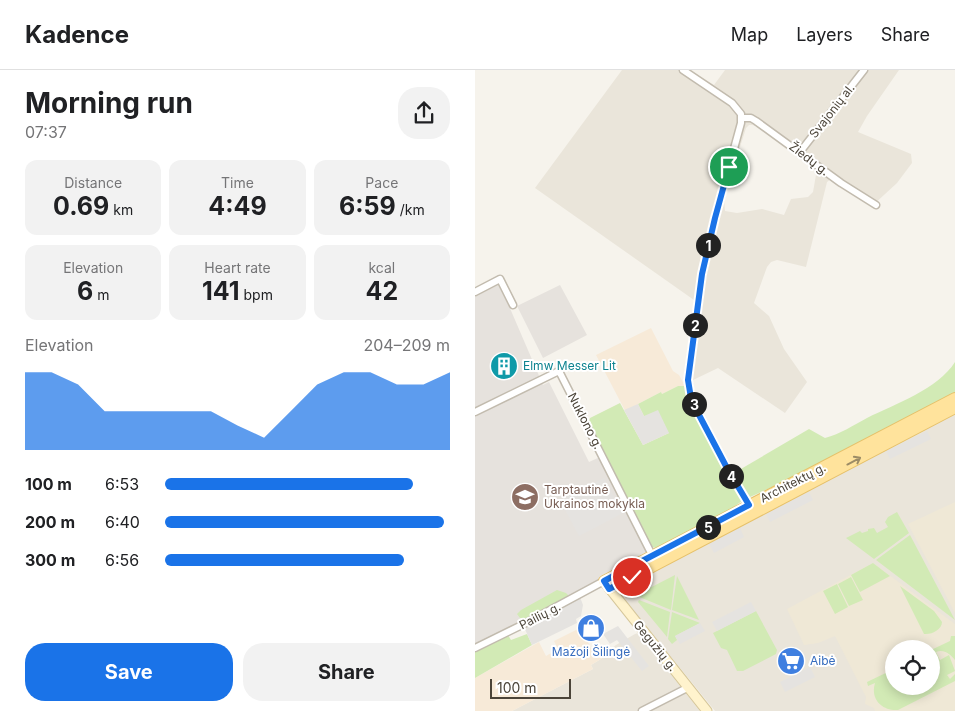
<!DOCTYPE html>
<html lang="en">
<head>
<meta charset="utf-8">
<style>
	:root { --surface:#fff; --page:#f2f2f2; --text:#202124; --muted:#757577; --line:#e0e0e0; --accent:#1a73e8 }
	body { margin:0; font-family:Inter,sans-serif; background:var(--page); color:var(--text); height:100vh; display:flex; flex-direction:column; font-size:19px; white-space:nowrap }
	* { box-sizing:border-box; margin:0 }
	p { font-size:16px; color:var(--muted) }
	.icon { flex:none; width:28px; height:28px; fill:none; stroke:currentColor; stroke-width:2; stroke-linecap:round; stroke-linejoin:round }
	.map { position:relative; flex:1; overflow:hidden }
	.drawer { display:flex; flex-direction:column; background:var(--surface); width:475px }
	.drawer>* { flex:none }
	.tools { position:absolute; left:410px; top:570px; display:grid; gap:10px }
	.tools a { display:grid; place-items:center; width:55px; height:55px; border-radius:50%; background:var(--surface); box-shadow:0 2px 12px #0003; font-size:25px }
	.scale { position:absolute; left:15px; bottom:12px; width:81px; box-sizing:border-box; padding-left:5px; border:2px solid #4b4439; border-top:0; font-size:14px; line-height:18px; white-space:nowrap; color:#4b4439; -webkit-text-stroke:4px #fff; paint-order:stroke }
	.pin { position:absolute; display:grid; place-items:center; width:42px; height:42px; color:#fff; margin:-21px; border:2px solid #fff; border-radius:50%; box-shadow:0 1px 5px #0007 }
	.km { position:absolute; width:25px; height:25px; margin:-12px; border-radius:50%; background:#222; color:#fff; font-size:14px; line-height:25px; text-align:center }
	.round { display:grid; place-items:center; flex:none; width:52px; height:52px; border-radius:20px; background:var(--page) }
	.head { display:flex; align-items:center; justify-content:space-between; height:85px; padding:0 25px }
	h1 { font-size:28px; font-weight:700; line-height:38px }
	.stats { display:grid; grid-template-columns:repeat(3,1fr); gap:8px; height:85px; padding:5px 25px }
	.stats div { display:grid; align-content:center; border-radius:12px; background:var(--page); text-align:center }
	.stats b { font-size:25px; font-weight:700 }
	.stats small { font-size:14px; font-weight:400 }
	.stats p { font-size:14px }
	.chart { height:140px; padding:10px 25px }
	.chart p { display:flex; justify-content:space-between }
	.chart svg { width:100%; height:90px; margin-top:5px; fill:var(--accent); opacity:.7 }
	.primary-button { display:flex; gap:10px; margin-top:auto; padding:10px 25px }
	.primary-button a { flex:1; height:58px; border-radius:20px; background:var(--accent); color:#fff; font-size:20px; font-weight:700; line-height:58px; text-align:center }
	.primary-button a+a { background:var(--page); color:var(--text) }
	ul { padding:0 25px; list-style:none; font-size:16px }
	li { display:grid; grid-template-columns:80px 60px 1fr; align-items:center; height:38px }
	li i { height:12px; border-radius:6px; background:var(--accent) }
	header { display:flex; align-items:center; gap:30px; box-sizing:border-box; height:70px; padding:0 25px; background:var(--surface); border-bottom:1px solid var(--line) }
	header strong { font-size:24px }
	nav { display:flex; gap:28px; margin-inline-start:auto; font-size:18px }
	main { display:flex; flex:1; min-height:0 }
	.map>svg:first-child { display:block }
	.residential { fill:#eae5da; fill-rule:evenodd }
	.commercial { fill:#f7ead8 }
	.industrial { fill:#e6e2dd }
	.education { fill:#efe8d6; fill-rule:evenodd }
	.green { fill:#d2eab5 }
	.parking { fill:#e5e3e0 }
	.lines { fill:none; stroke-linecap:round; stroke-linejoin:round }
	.street-casing { stroke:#c2bbae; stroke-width:9 }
	.secondary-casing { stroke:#d6c79b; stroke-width:11 }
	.primary-casing { stroke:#e6c16a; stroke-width:12 }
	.street { stroke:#fff; stroke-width:6 }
	.secondary { stroke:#fff3cd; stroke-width:9 }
	.primary { stroke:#ffe39c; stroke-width:10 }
	.oneway { stroke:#9c8c66 }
	.route-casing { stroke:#fff; stroke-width:10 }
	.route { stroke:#1a73e8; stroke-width:6 }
	.labels { text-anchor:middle; stroke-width:4; stroke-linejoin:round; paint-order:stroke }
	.street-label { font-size:12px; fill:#4b4439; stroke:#fff }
	.culture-label { font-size:12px; fill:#0d838f; stroke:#fff; text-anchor:start }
	.education-label { font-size:12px; fill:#785e54; stroke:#fff; text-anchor:start }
	.shop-label { font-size:12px; fill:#366cbe; stroke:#fff }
</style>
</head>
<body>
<header>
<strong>Kadence</strong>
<nav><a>Map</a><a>Layers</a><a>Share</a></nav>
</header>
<main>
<section class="drawer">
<div class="head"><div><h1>Morning run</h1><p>07:37</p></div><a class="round"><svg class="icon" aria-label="share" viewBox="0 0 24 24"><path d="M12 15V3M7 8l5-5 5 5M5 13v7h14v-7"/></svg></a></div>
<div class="stats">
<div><p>Distance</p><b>0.69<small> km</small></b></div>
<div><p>Time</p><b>4:49</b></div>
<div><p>Pace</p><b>6:59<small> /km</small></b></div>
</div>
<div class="stats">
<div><p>Elevation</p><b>6<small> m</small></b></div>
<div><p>Heart rate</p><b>141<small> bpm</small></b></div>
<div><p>kcal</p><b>42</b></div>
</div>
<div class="chart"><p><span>Elevation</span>204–209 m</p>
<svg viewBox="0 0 160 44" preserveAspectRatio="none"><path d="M0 44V6L10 6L20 12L30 25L40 25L50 25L60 25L70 25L80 32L90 38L100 25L110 12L120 6L130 6L140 12L150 12L160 6V44z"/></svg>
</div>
<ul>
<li><b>100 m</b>6:53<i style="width:87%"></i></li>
<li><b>200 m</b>6:40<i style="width:98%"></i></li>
<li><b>300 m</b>6:56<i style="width:84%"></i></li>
</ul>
<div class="primary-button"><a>Save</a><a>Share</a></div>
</section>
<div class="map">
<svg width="480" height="641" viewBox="0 0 480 641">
	<rect width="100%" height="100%" fill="#f6f3ec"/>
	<!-- residential -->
	<path class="residential" d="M147,0H215L239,15L250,0H424L392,46L383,62L436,84L437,93L422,113L397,136L356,109L352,112L331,197L302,190L296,192L292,197L279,233L294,246L309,279L332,312L310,343L243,298L216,311L210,306L219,230L60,118ZM274,55H277L286,57L310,75L315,82L336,93L340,98L341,105L338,122L333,127L316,129L309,145L287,139L262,143L250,141L249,128L271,58Z
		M480,341V641H240L150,530L149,521L152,514ZM419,579H456V616H419Z
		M163,563L225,641H37L118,599L116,595L131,586L135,580L141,575L160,564Z"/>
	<!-- commercial -->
	<path class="commercial" d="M176,258L198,301L204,305L210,316H203L187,324L186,322L163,334L194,363L168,375L121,285Z
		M105,558L111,568L108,571L112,570L116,578H125L131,586L116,595L118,599L37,641H0V608L64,572L71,586L83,579L79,571Z"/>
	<!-- industrial -->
	<path class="industrial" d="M23,215L34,236L68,315L74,312L114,392L125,387L172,482L167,488L117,514L119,521L105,527L0,581V227Z
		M85,215L112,265L68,288L42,236Z"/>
	<!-- education -->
	<path class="education" d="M480,432V543L433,454Z
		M398,493L480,554V641H400L399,638L390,634L391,627L360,566L343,573L329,575L312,539ZM419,579H456V616H419Z"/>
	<!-- green -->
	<path class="green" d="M480,292V324L324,405L275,427C266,424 263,411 259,403L334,359L350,368C365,364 379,355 392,348C420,334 463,319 480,292Z
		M203,316H210L212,323L268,430L254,441L182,479L176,476L114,351L115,348L145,333L168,375L194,363L169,346L163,334L186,322L187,324Z
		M422,442L434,463L399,489L371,468L385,461L387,463L393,461V459L399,458L402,463L413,457L410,452L413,447Z
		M435,465L480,550L401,490Z
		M398,493L415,506L385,522L376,505Z
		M200,505L196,540L162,526L163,524Z
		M202,506L224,550L197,540Z
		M376,507L388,530L374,536L363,514Z
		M362,514L373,537L360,544L348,521Z
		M425,516L459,541L467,552C467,559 457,565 449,564Z
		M82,520L91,523L94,526L49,550L45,548L42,544L46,540Z
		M164,530L195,542L192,567L163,532Z
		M281,541L302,580L301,584L268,601H262L252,580L246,578L238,563Z
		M197,542L225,553L200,566L202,570L197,574L193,569Z
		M52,564L57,575L0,608V581L33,565L36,570Z
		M476,566H480V590C475,584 469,579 461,582L465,590L474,585L480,601L472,605L475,609L480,604V611L423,640C407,641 395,629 400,613L393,616L392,612L419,599V616H456V580L475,571Z"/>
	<!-- parking -->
	<path class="parking" d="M163,334L169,346L183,340L194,363L168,375L149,340Z
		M452,361L456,369L415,389L411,381Z
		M129,408L148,443L104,466L85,430Z
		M334,422L338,430L295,452L291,444Z
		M265,458L269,467L239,483L234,474Z
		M105,527L108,535L106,546L101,549L102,553L57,575L49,557Z
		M276,532L281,541L242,561L237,552Z
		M225,553L230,561L205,574L200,566Z
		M143,556L174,596L167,601L142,570L135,574L128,564Z
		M335,597L340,607L310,622L305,612Z"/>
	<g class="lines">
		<!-- street casing -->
		<g class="street-casing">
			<path id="street" d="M208,0L257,33L266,44V53L240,148L227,205L213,310L216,328L223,343L252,398L274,435
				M266,48H276L281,51L366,113L401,135
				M325,82L389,0
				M0,222L25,209L38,235
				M0,342L84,301L177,485
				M0,578L51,553L129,511
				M167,641L212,618"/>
		</g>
		<!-- secondary casing -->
		<g class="secondary-casing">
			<path id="secondary" d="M131,514L232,641"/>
		</g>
		<!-- primary casing -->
		<g class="primary-casing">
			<path id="primary" d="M129,511L480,328
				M135,519L480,338"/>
		</g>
		<!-- street -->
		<use href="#street" class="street"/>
		<!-- secondary -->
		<use href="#secondary" class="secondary"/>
		<!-- primary -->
		<use href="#primary" class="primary"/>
	</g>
	<!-- one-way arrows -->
	<defs><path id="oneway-shaft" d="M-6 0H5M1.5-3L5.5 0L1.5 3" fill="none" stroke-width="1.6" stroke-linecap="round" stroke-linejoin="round" transform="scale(1.25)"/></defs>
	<use class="oneway" href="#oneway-shaft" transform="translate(379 391) rotate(-28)"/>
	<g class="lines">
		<!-- route casing -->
		<g class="route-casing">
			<path id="route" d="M157,507L134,519L129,511L274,435L252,398L223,343L216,328L213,310L227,204L240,148L254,97"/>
		</g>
		<!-- route -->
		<use href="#route" class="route"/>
	</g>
	<!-- icons -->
	<defs>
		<g id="building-disc" transform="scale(1.4375)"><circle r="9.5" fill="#0f9aa8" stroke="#fff"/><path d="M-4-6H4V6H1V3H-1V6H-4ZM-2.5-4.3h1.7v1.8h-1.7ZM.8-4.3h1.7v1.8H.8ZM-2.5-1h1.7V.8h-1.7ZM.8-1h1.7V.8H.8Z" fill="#fff"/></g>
		<g id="school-disc" transform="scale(1.4375)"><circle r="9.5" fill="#8d6e63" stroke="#fff"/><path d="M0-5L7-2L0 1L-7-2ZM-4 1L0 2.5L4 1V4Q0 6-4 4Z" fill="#fff"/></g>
		<g id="shop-disc" transform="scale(1.4375)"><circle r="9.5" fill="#3f7fe0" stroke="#fff"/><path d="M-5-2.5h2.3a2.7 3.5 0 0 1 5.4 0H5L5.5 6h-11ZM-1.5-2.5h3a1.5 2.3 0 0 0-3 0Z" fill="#fff"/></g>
		<g id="supermarket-disc" transform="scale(1.4375)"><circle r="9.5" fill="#3f7fe0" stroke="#fff"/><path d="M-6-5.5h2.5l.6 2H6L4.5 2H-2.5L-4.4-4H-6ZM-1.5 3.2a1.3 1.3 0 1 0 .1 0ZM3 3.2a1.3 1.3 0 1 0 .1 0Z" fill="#fff"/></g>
	</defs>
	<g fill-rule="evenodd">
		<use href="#building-disc" x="29" y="296"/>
		<use href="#school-disc" x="50" y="427"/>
		<use href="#shop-disc" x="116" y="558"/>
		<use href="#supermarket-disc" x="316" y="591"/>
	</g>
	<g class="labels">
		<!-- street labels -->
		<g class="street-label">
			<text transform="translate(357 41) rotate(-52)" y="4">Svajonių al.</text>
			<text transform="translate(334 89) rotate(37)" y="4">Žiedų g.</text>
			<text transform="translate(110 351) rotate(63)" y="4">Nuklono g.</text>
			<text transform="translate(318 413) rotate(-27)" y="4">Architektų g.</text>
			<text transform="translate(65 546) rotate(-27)" y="4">Pailių g.</text>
			<text transform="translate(180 576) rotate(51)" y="4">Gegužių g.</text>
		</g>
		<!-- culture labels -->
		<g class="culture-label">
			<text x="48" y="300">Elmw Messer Lit</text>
		</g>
		<!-- education labels -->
		<g class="education-label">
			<text x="69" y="424">Tarptautinė<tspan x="69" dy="14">Ukrainos mokykla</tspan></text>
		</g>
		<!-- shop labels -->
		<g class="shop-label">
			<text x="116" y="586">Mažoji Šilingė</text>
			<text x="335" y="595" text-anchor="start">Aibė</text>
		</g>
	</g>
</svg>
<div class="tools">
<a><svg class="icon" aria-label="locate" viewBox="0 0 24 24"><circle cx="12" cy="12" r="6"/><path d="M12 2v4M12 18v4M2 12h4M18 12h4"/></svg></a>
</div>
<div class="scale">100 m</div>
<div class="pin" style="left:254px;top:97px;background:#1e9e55"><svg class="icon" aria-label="arrive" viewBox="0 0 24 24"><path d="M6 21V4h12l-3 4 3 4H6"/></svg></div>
<div class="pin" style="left:157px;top:507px;background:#d93025"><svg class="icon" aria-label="check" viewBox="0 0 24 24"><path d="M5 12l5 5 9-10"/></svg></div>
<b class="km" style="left:233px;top:175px">1</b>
<b class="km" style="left:220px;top:255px">2</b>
<b class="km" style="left:219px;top:334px">3</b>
<b class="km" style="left:256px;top:406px">4</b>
<b class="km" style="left:233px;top:457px">5</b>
</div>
</main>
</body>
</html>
